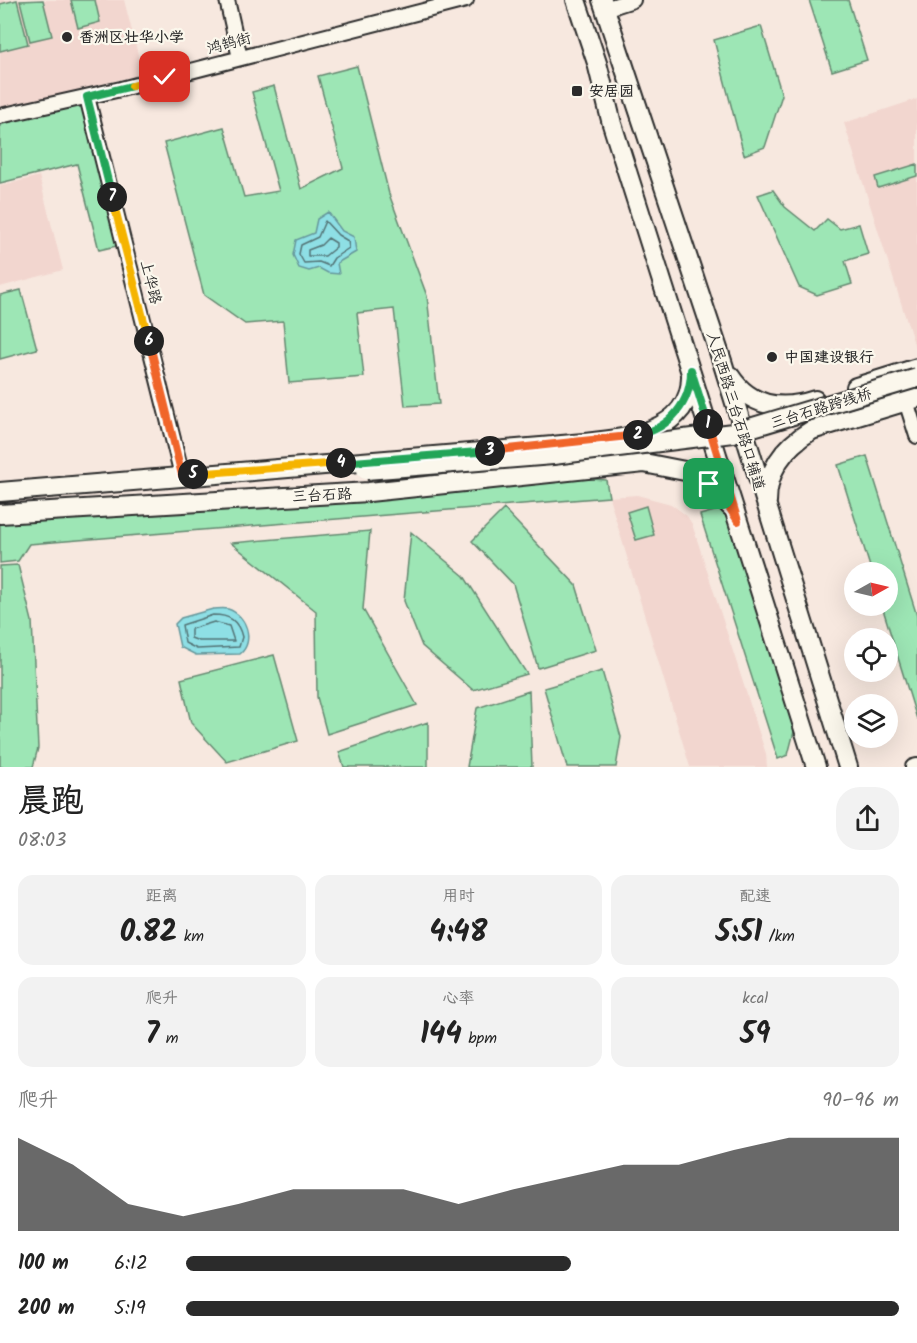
<!DOCTYPE html>
<html lang="zh">
<head>
<meta charset="utf-8">
<style>
	:root { --surface:#fff; --page:#f2f2f2; --text:#222; --muted:#767676; --accent:#2b2b2b }
	body { margin:0; font-family:Kalam,"LXGW WenKai TC",sans-serif; background:var(--page); color:var(--text); height:100vh; display:flex; flex-direction:column; font-size:22px; white-space:nowrap }
	* { box-sizing:border-box; margin:0 }
	p { font-size:20px; color:var(--muted) }
	.icon { flex:none; width:33px; height:33px; fill:none; stroke:currentColor; stroke-width:2; stroke-linecap:round; stroke-linejoin:round }
	.map { position:relative; height:767px; overflow:hidden }
	.drawer { display:flex; flex-direction:column; background:var(--surface); flex:1 }
	.drawer>* { flex:none }
	.needle { width:39px; rotate:82deg }
	.tools { position:absolute; left:844px; top:562px; display:grid; gap:12px }
	.tools a { display:grid; place-items:center; width:54px; height:54px; border-radius:50%; background:var(--surface); box-shadow:0 6px 24px #0002; font-size:30px }
	.pin { position:absolute; display:grid; place-items:center; width:51px; height:51px; color:#fff; margin:-26px; border-radius:12px; box-shadow:0 3px 9px #0006 }
	.km { position:absolute; width:30px; height:30px; margin:-15px; border-radius:50%; background:#222; color:#fff; font-size:16px; line-height:30px; text-align:center }
	.round { display:grid; place-items:center; flex:none; width:63px; height:63px; border-radius:24px; background:var(--page) }
	.head { display:flex; align-items:center; justify-content:space-between; height:102px; padding:0 18px }
	h1 { font-size:33px; font-weight:600; line-height:45px }
	.figures { display:grid; grid-template-columns:repeat(3,1fr); gap:9px; height:102px; padding:6px 18px }
	.figures div { display:grid; align-content:center; border-radius:15px; background:var(--page); text-align:center }
	.figures b { font-size:30px; font-weight:600 }
	.figures small { font-size:16px; font-weight:400 }
	.figures p { font-size:16px }
	.chart { height:168px; padding:12px 18px }
	.chart p { display:flex; justify-content:space-between }
	.chart svg { width:100%; height:108px; margin-top:6px; fill:var(--accent); opacity:.7 }
	ul { padding:0 18px; list-style:none; font-size:20px }
	li { display:grid; grid-template-columns:96px 72px 1fr; align-items:center; height:45px }
	li i { height:15px; border-radius:8px; background:var(--accent) }
	.map>svg:first-child { display:block }
	.built { fill:#f2d6cf }
	.green { fill:#9de6b5; stroke:#648870; stroke-width:1.5 }
	.water { fill:#8edfe5; stroke:#66979b; stroke-width:1.5 }
	.lines { fill:none; stroke-linecap:round; stroke-linejoin:round }
	.shore { stroke:#537375; stroke-width:1.5 }
	.minor-casing { stroke:#2b2b2b; stroke-width:18 }
	.major-casing { stroke:#2b2b2b; stroke-width:22 }
	.minor { stroke:#fbf7ec; stroke-width:14 }
	.major { stroke:#fbf7ec; stroke-width:18 }
	.major-bridge-casing { stroke:#2b2b2b; stroke-width:22; stroke-linecap:butt }
	.major-bridge { stroke:#fbf7ec; stroke-width:18 }
	.split-1-casing { stroke:#fff; stroke-width:12 }
	.split-2-casing { stroke:#fff; stroke-width:12 }
	.split-3-casing { stroke:#fff; stroke-width:12 }
	.split-4-casing { stroke:#fff; stroke-width:12 }
	.split-5-casing { stroke:#fff; stroke-width:12 }
	.split-6-casing { stroke:#fff; stroke-width:12 }
	.split-7-casing { stroke:#fff; stroke-width:12 }
	.split-8-casing { stroke:#fff; stroke-width:12 }
	.split-9-casing { stroke:#fff; stroke-width:12 }
	.split-1 { stroke:#f0652b; stroke-width:8 }
	.split-2 { stroke:#22a559; stroke-width:8 }
	.split-3 { stroke:#f0652b; stroke-width:8 }
	.split-4 { stroke:#22a559; stroke-width:8 }
	.split-5 { stroke:#f5b400; stroke-width:8 }
	.split-6 { stroke:#f0652b; stroke-width:8 }
	.split-7 { stroke:#f5b400; stroke-width:8 }
	.split-8 { stroke:#22a559; stroke-width:8 }
	.split-9 { stroke:#f5b400; stroke-width:8 }
	.poi-dot { fill:#2b2b2b; stroke:#fbf7ec; stroke-width:2 }
	.labels { text-anchor:middle; stroke-width:4.5; stroke-linejoin:round; paint-order:stroke }
	.poi-label { font-size:15px; font-weight:bold; fill:#2b2b2b; stroke:#fbf7ec; text-anchor:start }
	.street-label { font-size:15px; fill:#2b2b2b; stroke:#fbf7ec }
</style>
</head>
<body>
<div class="map">
<svg width="917" height="767" viewBox="0 0 917 767">
	<rect width="100%" height="100%" fill="#f7e8df"/>
	<filter id="ink" filterUnits="userSpaceOnUse"><feTurbulence type="fractalNoise" baseFrequency=".0167" numOctaves="2"/><feDisplacementMap in="SourceGraphic" scale="12" xChannelSelector="R" yChannelSelector="G"/><feConvolveMatrix kernelMatrix="1 2 1 2 8 2 1 2 1" color-interpolation-filters="sRGB"/></filter>
	<g filter="url(#ink)">
		<!-- built -->
		<path class="built" d="M0,0H124L143,74L0,109Z
			M917,99V347H915L844,123Z
			M39,176L63,270L0,287V186Z
			M637,495L671,504L687,516L692,524L766,754L767,767H690L609,497Z"/>
		<!-- green -->
		<path class="green" d="M17,0L28,44L0,51V4Z
			M43,0L52,36L30,41L20,1Z
			M71,0H95L100,22L78,28Z
			M809,0H848L867,60L832,71Z
			M761,26L782,95L765,147L744,155L714,40Z
			M357,66L389,194L427,296L439,404L405,406L394,309L357,313L364,377L289,383L283,321L245,324L204,295L164,143L224,127L244,197L279,191L252,92L274,86L301,189L343,168L318,76Z
			M84,103L121,245L99,250L77,164L0,183V122Z
			M917,164V176L878,188L875,177Z
			M773,190L785,207L815,231L827,219L840,229L859,224L868,254L845,261L852,284L817,295L799,287L758,195Z
			M21,290L37,349L0,359V295Z
			M867,456L917,616V719L882,606H888V573H872L838,465Z
			M548,476L606,480L609,497L29,544L18,561L0,563V515Z
			M646,506L654,535L636,540L627,512Z
			M504,509L576,585L596,650L538,668L513,584L472,541Z
			M722,509L744,554L796,724L788,755L778,759L700,515Z
			M370,531L363,609L417,705L327,734L317,697L316,611L231,543Z
			M411,532L464,576L527,674L473,690L422,646L404,601Z
			M18,565L32,621L38,748L33,767H0V566Z
			M274,655L298,741L227,762L191,723L181,679Z
			M602,671L621,737L616,767H567L544,688Z
			M529,691L532,767H467L477,708Z
			M428,722V767H344L339,752Z"/>
		<!-- water -->
		<path class="water" d="M328,212L342,231L354,237L356,252L337,263L339,274L328,273L319,268L309,271L299,268L293,255L296,240L314,233L317,219Z
			M213,609C217,609 224,608 228,609C247,615 255,642 240,654L196,655L180,647L175,624L181,618Z"/>
		<g class="lines">
			<!-- shore -->
			<path class="shore" d="M325,221L338,235L348,241L349,248L334,258L329,266L319,262L304,263L299,254L301,245L318,237Z
				M328,238L336,243V247L325,256H308V250L321,245Z
				M213,615C229,615 238,620 242,637L239,647L197,649L185,643L182,625Z
				M214,622L229,626L234,641H199L191,638V629Z"/>
			<!-- minor casing -->
			<g class="minor-casing">
				<path id="minor" d="M227,0L240,58
					M605,9L633,0
					M87,97L182,475
					M0,116L121,89L466,0
					M906,401L917,436
					M913,767L917,766"/>
			</g>
			<!-- major casing -->
			<g class="major-casing">
				<path id="major" d="M576,0L597,63L612,124L816,767
					M602,0L722,361L848,767
					M730,376C750,407 781,411 815,400
					M856,387L917,368
					M0,492L553,446C600,440 692,443 691,375
					M767,502C767,469 785,446 812,430L917,398
					M0,514L369,492L644,463L690,472L716,489L730,506"/>
			</g>
			<!-- minor -->
			<use href="#minor" class="minor"/>
			<!-- major -->
			<use href="#major" class="major"/>
			<!-- major-bridge casing -->
			<g class="major-bridge-casing">
				<path id="major-bridge" d="M366,470L553,455L733,433L917,378"/>
			</g>
			<!-- major-bridge -->
			<use href="#major-bridge" class="major-bridge"/>
		</g>
	</g>
	<g class="lines" filter="url(#ink)">
		<!-- split-1 casing -->
		<g class="split-1-casing">
			<path id="split-1" d="M708,424L738,521L721,495L709,484"/>
		</g>
		<!-- split-2 casing -->
		<g class="split-2-casing">
			<path id="split-2" d="M638,435C670,428 691,403 691,370L708,424"/>
		</g>
		<!-- split-3 casing -->
		<g class="split-3-casing">
			<path id="split-3" d="M490,451L638,435"/>
		</g>
		<!-- split-4 casing -->
		<g class="split-4-casing">
			<path id="split-4" d="M341,463L490,451"/>
		</g>
		<!-- split-5 casing -->
		<g class="split-5-casing">
			<path id="split-5" d="M193,474L341,463"/>
		</g>
		<!-- split-6 casing -->
		<g class="split-6-casing">
			<path id="split-6" d="M149,341L182,475L193,474"/>
		</g>
		<!-- split-7 casing -->
		<g class="split-7-casing">
			<path id="split-7" d="M112,197L149,341"/>
		</g>
		<!-- split-8 casing -->
		<g class="split-8-casing">
			<path id="split-8" d="M112,197L87,97L132,86"/>
		</g>
		<!-- split-9 casing -->
		<g class="split-9-casing">
			<path id="split-9" d="M132,86L165,77"/>
		</g>
		<!-- split-1 -->
		<use href="#split-1" class="split-1"/>
		<!-- split-2 -->
		<use href="#split-2" class="split-2"/>
		<!-- split-3 -->
		<use href="#split-3" class="split-3"/>
		<!-- split-4 -->
		<use href="#split-4" class="split-4"/>
		<!-- split-5 -->
		<use href="#split-5" class="split-5"/>
		<!-- split-6 -->
		<use href="#split-6" class="split-6"/>
		<!-- split-7 -->
		<use href="#split-7" class="split-7"/>
		<!-- split-8 -->
		<use href="#split-8" class="split-8"/>
		<!-- split-9 -->
		<use href="#split-9" class="split-9"/>
	</g>
	<!-- markers -->
	<g class="poi-dot">
		<circle cx="67" cy="37" r="6"/>
		<rect x="571" y="85" width="12" height="12" rx="3"/>
		<circle cx="772" cy="357" r="6"/>
	</g>
	<g class="labels">
		<!-- poi labels -->
		<g class="poi-label">
			<text x="79" y="42">香洲区壮华小学</text>
			<text x="589" y="96">安居园</text>
			<text x="784" y="362">中国建设银行</text>
		</g>
		<!-- street labels -->
		<g class="street-label">
			<text transform="translate(229 43) rotate(-15)" y="5">鸿鹄街</text>
			<text transform="translate(151 282) rotate(76)" y="5">上华路</text>
			<text transform="translate(821 408) rotate(-17)" y="5">三台石路跨线桥</text>
			<text transform="translate(736 411) rotate(73)" y="5">人民西路三台石路口辅道</text>
			<text transform="translate(322 495) rotate(-3)" y="5">三台石路</text>
		</g>
	</g>
</svg>
<div class="tools">
<a><svg class="needle" viewBox="-14 -14 28 28"><path d="M0-13l5 13h-10z" fill="#e53935"/><path d="M0 13l5-13h-10z" fill="#767676"/></svg></a>
<a><svg class="icon" aria-label="locate" viewBox="0 0 24 24"><circle cx="12" cy="12" r="6"/><path d="M12 2v4M12 18v4M2 12h4M18 12h4"/></svg></a>
<a><svg class="icon" aria-label="layers" viewBox="0 0 24 24"><path d="M12 4l9 5-9 5-9-5zM3 14l9 5 9-5"/></svg></a>
</div>
<div class="pin" style="left:709px;top:484px;background:#1e9e55"><svg class="icon" aria-label="arrive" viewBox="0 0 24 24"><path d="M6 21V4h12l-3 4 3 4H6"/></svg></div>
<div class="pin" style="left:165px;top:77px;background:#d93025"><svg class="icon" aria-label="check" viewBox="0 0 24 24"><path d="M5 12l5 5 9-10"/></svg></div>
<b class="km" style="left:708px;top:424px">1</b>
<b class="km" style="left:638px;top:435px">2</b>
<b class="km" style="left:490px;top:451px">3</b>
<b class="km" style="left:341px;top:463px">4</b>
<b class="km" style="left:193px;top:474px">5</b>
<b class="km" style="left:149px;top:341px">6</b>
<b class="km" style="left:112px;top:197px">7</b>
</div>
<section class="drawer">
<div class="head"><div><h1>晨跑</h1><p>08:03</p></div><a class="round"><svg class="icon" aria-label="share" viewBox="0 0 24 24"><path d="M12 15V3M7 8l5-5 5 5M5 13v7h14v-7"/></svg></a></div>
<div class="figures">
<div><p>距离</p><b>0.82<small> km</small></b></div>
<div><p>用时</p><b>4:48</b></div>
<div><p>配速</p><b>5:51<small> /km</small></b></div>
</div>
<div class="figures">
<div><p>爬升</p><b>7<small> m</small></b></div>
<div><p>心率</p><b>144<small> bpm</small></b></div>
<div><p>kcal</p><b>59</b></div>
</div>
<div class="chart"><p><span>爬升</span>90–96 m</p>
<svg viewBox="0 0 160 44" preserveAspectRatio="none"><path d="M0 44V6L10 17L20 33L30 38L40 33L50 27L60 27L70 27L80 33L90 27L100 22L110 17L120 17L130 11L140 6L150 6L160 6V44z"/></svg>
</div>
<ul>
<li><b>100 m</b>6:12<i style="width:54%"></i></li>
<li><b>200 m</b>5:19<i style="width:100%"></i></li>
</ul>
</section>
</body>
</html>
